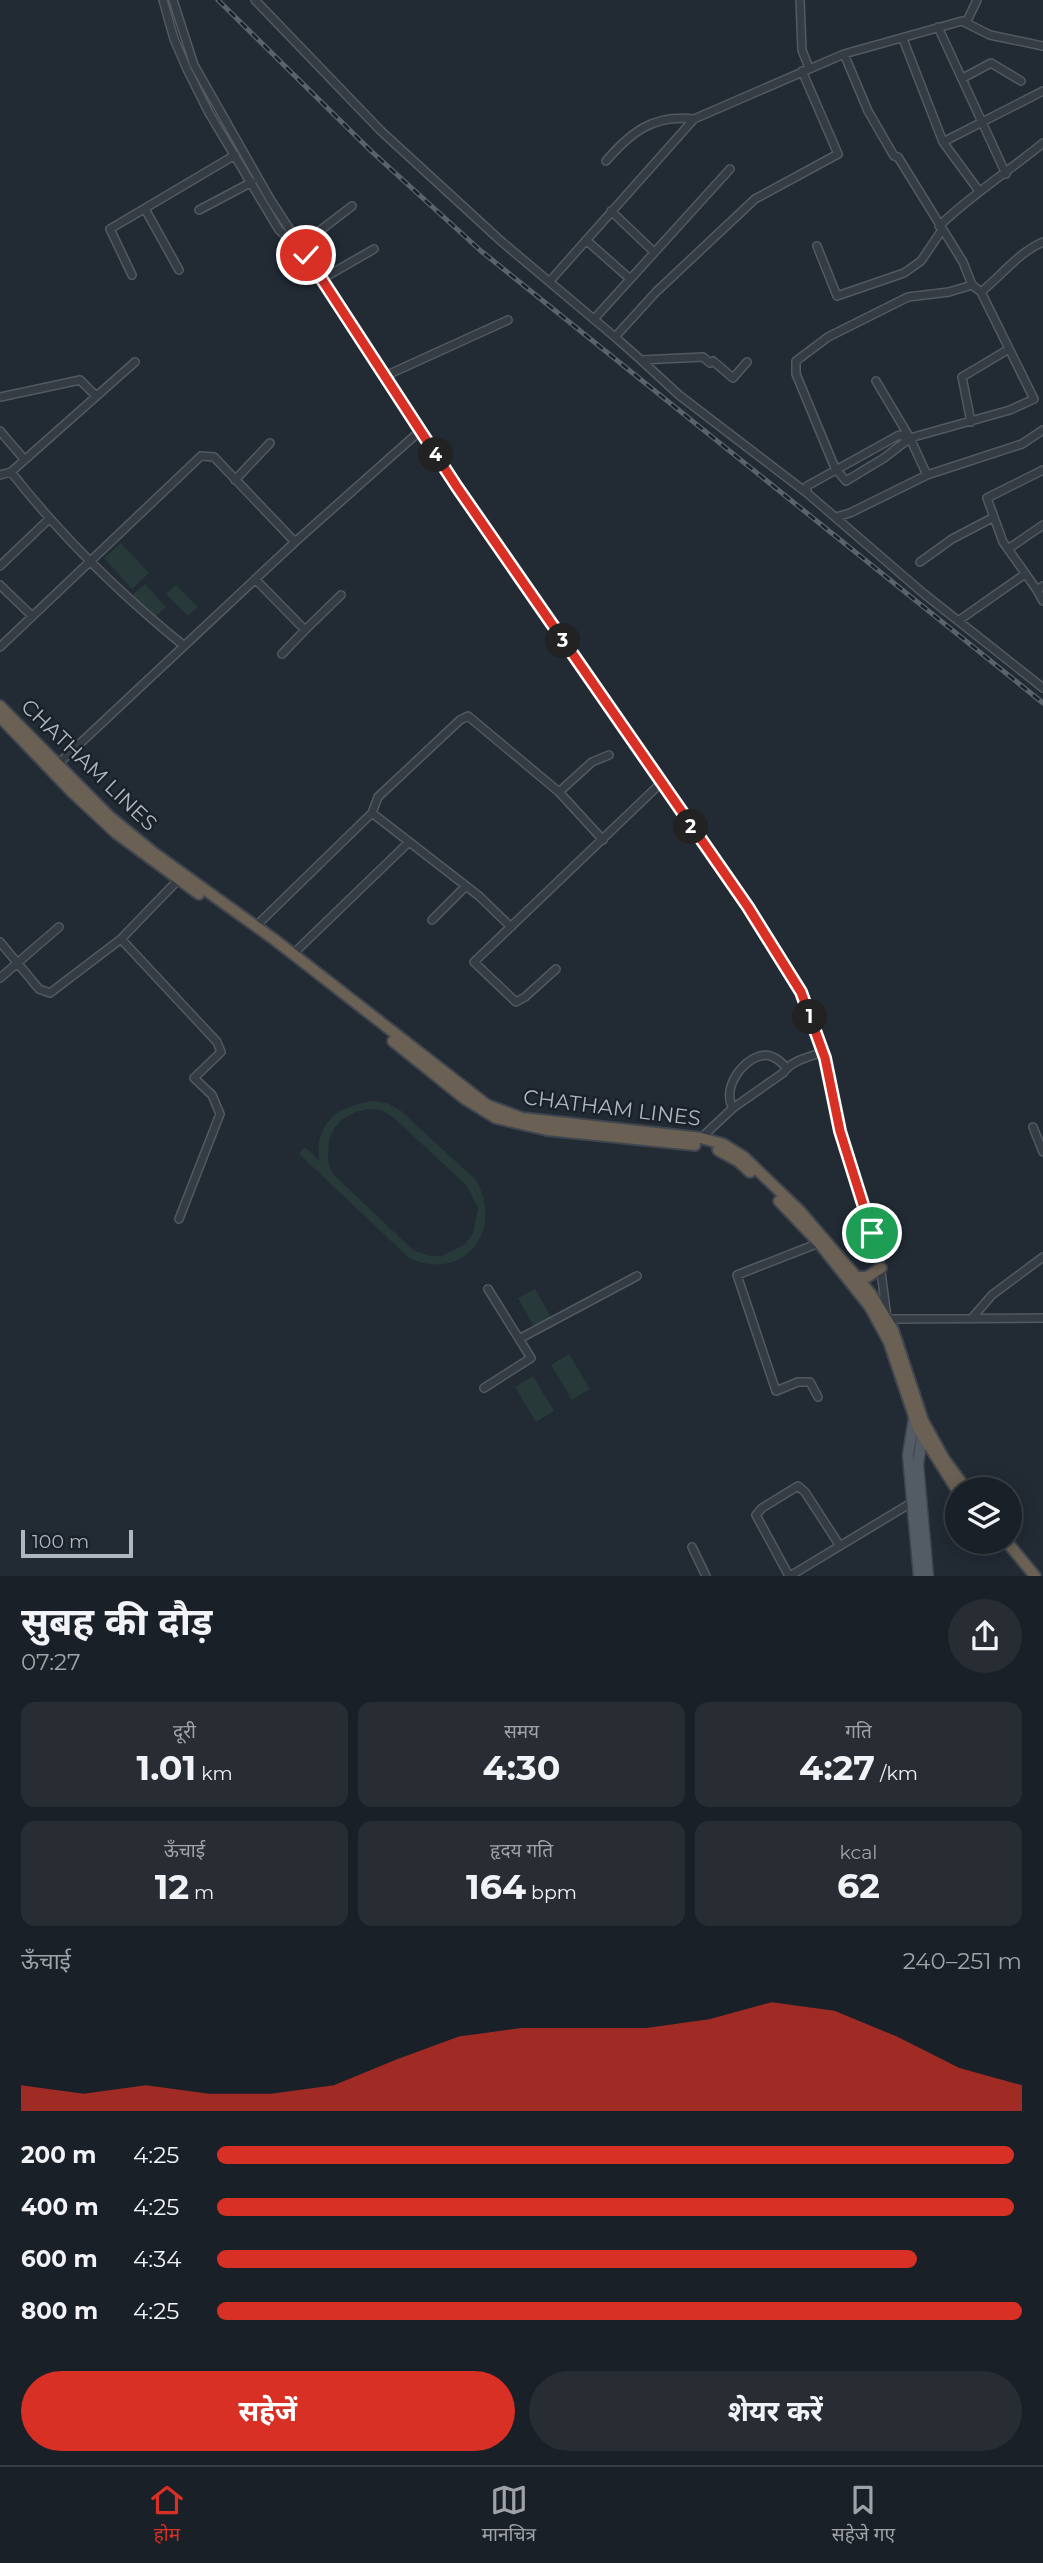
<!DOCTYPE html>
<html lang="hi">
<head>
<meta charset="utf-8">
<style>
	:root { --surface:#1a2027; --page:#272d33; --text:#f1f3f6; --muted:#9fa3a7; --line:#383e44; --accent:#d93025 }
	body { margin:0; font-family:Montserrat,"Noto Sans Devanagari",sans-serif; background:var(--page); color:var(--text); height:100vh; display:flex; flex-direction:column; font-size:26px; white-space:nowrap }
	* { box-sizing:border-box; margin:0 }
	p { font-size:23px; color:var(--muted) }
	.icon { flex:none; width:38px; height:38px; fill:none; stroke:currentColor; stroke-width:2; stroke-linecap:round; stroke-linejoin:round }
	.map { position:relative; height:1576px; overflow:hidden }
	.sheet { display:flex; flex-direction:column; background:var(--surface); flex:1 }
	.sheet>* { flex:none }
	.controls { position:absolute; left:945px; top:1477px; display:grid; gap:14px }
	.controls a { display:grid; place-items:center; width:77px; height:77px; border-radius:50%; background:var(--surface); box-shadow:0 4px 18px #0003,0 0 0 2px var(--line); font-size:35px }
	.scale { position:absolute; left:21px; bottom:18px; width:112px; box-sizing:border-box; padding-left:7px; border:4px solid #afb6c1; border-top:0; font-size:19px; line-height:24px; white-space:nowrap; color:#afb6c1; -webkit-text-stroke:5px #1a2129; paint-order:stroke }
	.pin { position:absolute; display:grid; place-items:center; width:60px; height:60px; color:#fff; margin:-30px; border:4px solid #fff; border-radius:50%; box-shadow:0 2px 7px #0007 }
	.km { position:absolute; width:35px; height:35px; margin:-18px; border-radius:50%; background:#222; color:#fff; font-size:19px; line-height:35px; text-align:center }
	.round { display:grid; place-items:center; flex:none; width:74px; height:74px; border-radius:37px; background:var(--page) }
	.summary { display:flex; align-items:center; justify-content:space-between; height:119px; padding:0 21px }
	h1 { font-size:38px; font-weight:700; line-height:52px }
	.metrics { display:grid; grid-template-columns:repeat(3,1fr); gap:10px; height:119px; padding:7px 21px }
	.metrics div { display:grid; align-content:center; border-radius:14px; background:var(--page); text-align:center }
	.metrics b { font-size:35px; font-weight:700 }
	.metrics small { font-size:19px; font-weight:400 }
	.metrics p { font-size:19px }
	.chart { height:196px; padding:14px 21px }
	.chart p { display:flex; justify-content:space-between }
	.chart svg { width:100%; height:126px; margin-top:7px; fill:var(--accent); opacity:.7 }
	.action { display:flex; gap:14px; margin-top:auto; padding:14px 21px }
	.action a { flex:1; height:80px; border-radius:42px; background:var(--accent); color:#fff; font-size:28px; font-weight:700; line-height:80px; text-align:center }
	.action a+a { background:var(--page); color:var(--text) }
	ul { padding:0 21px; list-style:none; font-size:23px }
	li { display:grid; grid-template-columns:112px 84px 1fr; align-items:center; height:52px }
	li i { height:18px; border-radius:9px; background:var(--accent) }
	.dock { display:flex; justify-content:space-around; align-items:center; height:98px; border-top:2px solid var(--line); background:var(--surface); font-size:19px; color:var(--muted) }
	.dock a { display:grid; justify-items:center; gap:4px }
	.dock .current { color:var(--accent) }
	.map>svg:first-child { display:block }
	.green { fill:#273939; fill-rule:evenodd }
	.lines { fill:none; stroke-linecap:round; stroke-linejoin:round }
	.minor-casing { stroke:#525962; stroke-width:10 }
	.major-casing { stroke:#3e454e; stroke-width:13 }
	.highway-casing { stroke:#3f464f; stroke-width:14 }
	.minor { stroke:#353c44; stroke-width:7 }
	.major { stroke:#535b64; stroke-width:10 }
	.highway { stroke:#6a6053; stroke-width:10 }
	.rail-casing { stroke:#59626d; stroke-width:5 }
	.rail { stroke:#1a2129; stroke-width:2.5; stroke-dasharray:8; stroke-linecap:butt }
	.route-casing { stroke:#fff; stroke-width:14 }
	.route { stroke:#d93025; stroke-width:9 }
	.labels { text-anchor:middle; stroke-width:5; stroke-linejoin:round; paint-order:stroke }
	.street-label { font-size:21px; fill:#afb6c1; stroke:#1a2129 }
</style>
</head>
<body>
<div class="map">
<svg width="1043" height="1576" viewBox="0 0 1043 1576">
	<rect width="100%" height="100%" fill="#222a34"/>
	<!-- green -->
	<path class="green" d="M121,543L149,573L132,589L104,558Z
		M145,584L166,607L153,619L131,596Z
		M176,585L198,607L188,616L166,594Z
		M372,1101L387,1103L401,1111L476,1180C505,1231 463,1283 409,1258L299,1154L305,1147L319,1160C315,1121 338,1107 372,1101ZM368,1109L381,1110L394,1118L467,1186L478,1208L473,1233L464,1245L442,1256H430L413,1250L332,1173L328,1161L329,1139L335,1127L343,1119L356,1112Z
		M535,1289L551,1317L534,1327L518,1298Z
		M569,1354L590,1389L572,1400L551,1365Z
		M533,1376L554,1411L536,1422L515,1387Z"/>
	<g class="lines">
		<!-- minor casing -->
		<g class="minor-casing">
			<path id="minor" d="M163,0L174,39L187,69L209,113L279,230L300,250
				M173,0L194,65L270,199L457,487L748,907L801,992L826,1058L840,1131L880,1264L887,1318
				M255,0L381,131L502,242L615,337L656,292L755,199L838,154L802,71
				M800,0L802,50L809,68
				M966,23L977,0
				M938,27L1006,174
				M903,39L943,142
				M844,54L868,111L894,156L898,157L963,262L972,285L981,292L1034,399L1010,410L910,438L884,458L846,481L835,468L796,374V361L828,337L908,297L949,292L972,285
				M963,78L991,63L1021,81
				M606,161C631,132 654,114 694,119
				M979,191L943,142L1043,91
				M145,209L179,270
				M199,210L252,182
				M611,211L654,252
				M939,226C971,195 1009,171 1043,143
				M586,240L629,278
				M300,246L352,206
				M817,246L837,296L904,273L921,261L942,230
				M132,275L110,229L235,155
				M322,279L374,249
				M550,281L694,119L844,54L962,21L990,35L1043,46
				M981,292C1002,275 1019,252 1043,242
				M595,318L730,169
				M615,337L641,360L703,357L710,363L713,361L733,378L747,362
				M641,360L679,395L807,493L923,593L1043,688
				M385,376L508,320
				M876,381L910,438L927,475
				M0,397L80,380L96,396
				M971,422L962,377L1009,349
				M0,431L24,459
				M11,472C62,537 119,593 183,645
				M0,475L11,472L135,362
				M235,480L270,443
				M807,493V486L899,435L910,438
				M836,517L850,513L927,475L1022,444L1043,430
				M1008,549L1043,525
				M920,562L952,539L994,517
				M0,566L48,520
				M255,579L305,630L282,654
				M0,585L32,616
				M1043,586L1037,590L1043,601
				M1037,590L1003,542L987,498L1043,470
				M958,621L1025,574
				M305,630L341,595
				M0,647L201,456L214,457L295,542L420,431
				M57,765L295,542
				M559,792L592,762L609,755
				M372,813L479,896L511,927
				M432,920L465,887
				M256,926L372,813L378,797L460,720L468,716L559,792L603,840
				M121,939L217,1042L221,1052L194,1078L212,1095L220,1114L179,1219
				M0,942L39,989L50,993L121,939L178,880
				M293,954L409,842
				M556,969L525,997L516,1002L474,962L661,783
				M0,978L59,927
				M733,1108C719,1085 752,1047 773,1057C778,1059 783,1064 786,1068
				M1033,1127L1043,1152
				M701,1138L733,1108L783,1073C792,1060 809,1057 823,1052
				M972,1318L992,1295L1043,1257
				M886,1319L1043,1318
				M519,1339L637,1276
				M484,1388L531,1358L488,1289
				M818,1397L810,1382H798L776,1391L737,1275L819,1243
				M692,1547L706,1576
				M789,1576L756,1515L762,1508L798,1486L805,1492L840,1546
				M790,1576L911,1503"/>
		</g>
		<!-- major casing -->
		<g class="major-casing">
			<path id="major" d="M914,1418L908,1455L919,1576
				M922,1435L918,1465L928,1576"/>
		</g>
		<!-- highway casing -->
		<g class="highway-casing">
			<path id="highway" d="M0,706L109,816L154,853L275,940L487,1105L522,1118L701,1138L723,1144L744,1157L800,1211L871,1294L893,1330L923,1421L944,1459L966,1489
				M0,717L71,791L116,833L199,894
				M393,1041L465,1099L496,1118L547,1130L695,1145
				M718,1150L738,1161L750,1172
				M779,1201L819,1243L870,1307L889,1342L918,1428L957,1490
				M858,1277H867L881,1268
				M1007,1542L1035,1576"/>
		</g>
		<!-- minor -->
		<use href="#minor" class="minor"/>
		<!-- major -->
		<use href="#major" class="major"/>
		<!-- highway -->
		<use href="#highway" class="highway"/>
		<!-- rail casing -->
		<g class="rail-casing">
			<path id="rail" d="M218,0L371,151L481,251L1043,703"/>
		</g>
		<!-- rail -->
		<use href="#rail" class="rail"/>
	</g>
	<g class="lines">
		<!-- route casing -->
		<g class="route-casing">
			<path id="route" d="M306,255L457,487L748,907L801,992L825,1058L840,1131L872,1233"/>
		</g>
		<!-- route -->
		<use href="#route" class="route"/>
	</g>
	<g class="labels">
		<!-- street labels -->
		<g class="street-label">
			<text transform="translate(89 765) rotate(44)" y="7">CHATHAM LINES</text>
			<text transform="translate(612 1108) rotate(7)" y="7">CHATHAM LINES</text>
		</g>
	</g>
</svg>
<div class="controls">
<a><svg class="icon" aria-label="layers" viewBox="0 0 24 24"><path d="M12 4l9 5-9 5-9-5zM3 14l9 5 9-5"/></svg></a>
</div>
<div class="scale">100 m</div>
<div class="pin" style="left:872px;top:1233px;background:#1e9e55"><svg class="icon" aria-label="arrive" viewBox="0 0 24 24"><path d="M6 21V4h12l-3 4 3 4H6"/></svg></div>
<div class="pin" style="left:306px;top:255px;background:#d93025"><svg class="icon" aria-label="check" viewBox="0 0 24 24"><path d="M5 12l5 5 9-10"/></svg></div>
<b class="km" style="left:810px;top:1017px">1</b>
<b class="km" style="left:691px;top:827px">2</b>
<b class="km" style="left:563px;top:641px">3</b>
<b class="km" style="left:436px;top:455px">4</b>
</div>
<section class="sheet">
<div class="summary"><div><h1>सुबह की दौड़</h1><p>07:27</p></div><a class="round"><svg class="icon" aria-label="share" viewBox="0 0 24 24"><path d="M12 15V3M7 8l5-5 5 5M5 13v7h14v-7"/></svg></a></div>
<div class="metrics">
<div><p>दूरी</p><b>1.01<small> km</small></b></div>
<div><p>समय</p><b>4:30</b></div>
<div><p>गति</p><b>4:27<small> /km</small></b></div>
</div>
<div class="metrics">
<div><p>ऊँचाई</p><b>12<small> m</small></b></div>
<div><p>हृदय गति</p><b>164<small> bpm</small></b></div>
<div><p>kcal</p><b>62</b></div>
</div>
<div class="chart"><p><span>ऊँचाई</span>240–251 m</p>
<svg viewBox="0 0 160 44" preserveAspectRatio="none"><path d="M0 44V35L10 38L20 35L30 38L40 38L50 35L60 26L70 18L80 15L90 15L100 15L110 12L120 6L130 9L140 18L150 29L160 35V44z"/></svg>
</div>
<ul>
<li><b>200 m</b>4:25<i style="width:99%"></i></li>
<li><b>400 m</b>4:25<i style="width:99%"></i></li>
<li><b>600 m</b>4:34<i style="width:87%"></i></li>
<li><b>800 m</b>4:25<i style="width:100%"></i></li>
</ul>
<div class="action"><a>सहेजें</a><a>शेयर करें</a></div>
</section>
<nav class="dock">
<a class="current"><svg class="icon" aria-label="home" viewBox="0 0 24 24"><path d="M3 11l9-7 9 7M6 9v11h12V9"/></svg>होम</a>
<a><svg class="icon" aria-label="map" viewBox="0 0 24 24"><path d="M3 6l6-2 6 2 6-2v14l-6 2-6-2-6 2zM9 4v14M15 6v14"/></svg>मानचित्र</a>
<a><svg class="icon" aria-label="saved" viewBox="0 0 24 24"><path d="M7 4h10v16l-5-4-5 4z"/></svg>सहेजे गए</a>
</nav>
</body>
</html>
